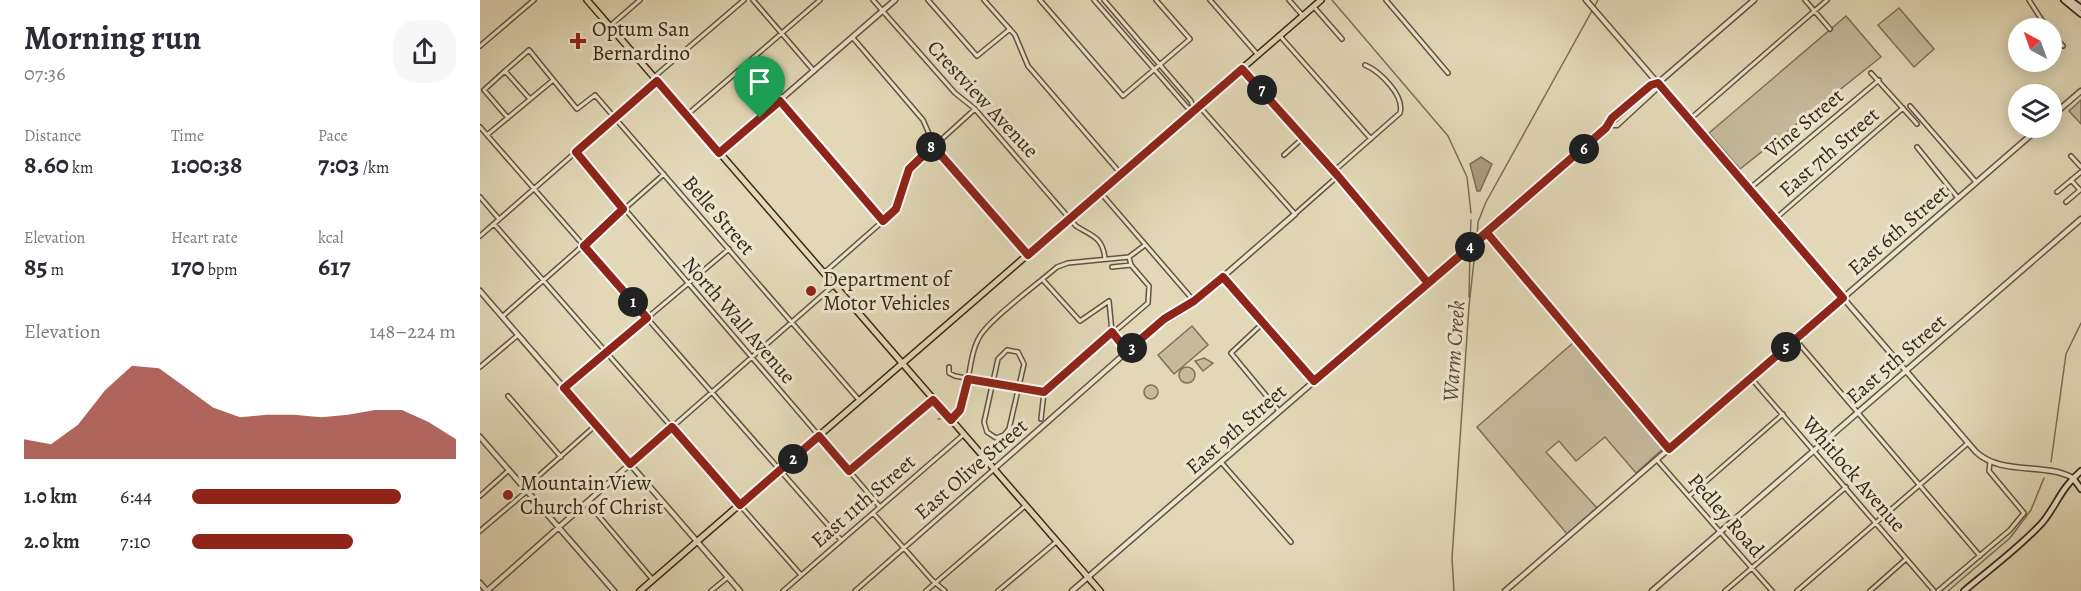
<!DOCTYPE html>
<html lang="en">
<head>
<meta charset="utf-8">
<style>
	:root { --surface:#fff; --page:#f7f7f7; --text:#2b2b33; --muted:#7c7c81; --accent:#8f2418 }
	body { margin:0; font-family:Alegreya,serif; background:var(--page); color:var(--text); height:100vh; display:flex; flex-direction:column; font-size:22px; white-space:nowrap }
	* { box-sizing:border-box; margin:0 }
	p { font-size:20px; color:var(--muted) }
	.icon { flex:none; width:33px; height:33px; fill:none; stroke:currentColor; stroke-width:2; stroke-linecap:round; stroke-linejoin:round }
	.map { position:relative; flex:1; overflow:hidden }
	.drawer { display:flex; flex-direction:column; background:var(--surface); width:480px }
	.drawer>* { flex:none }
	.needle { width:39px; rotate:319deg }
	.controls { position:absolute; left:1528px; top:18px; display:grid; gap:12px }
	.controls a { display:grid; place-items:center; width:54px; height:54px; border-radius:50%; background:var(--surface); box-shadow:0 3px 15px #0003; font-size:30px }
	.pin { position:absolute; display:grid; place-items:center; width:51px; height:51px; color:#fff; margin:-62px -26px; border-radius:50% 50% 50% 0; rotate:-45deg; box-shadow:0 0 6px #0007 }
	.pin .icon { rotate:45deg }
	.km { position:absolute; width:30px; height:30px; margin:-15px; border-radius:50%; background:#222; color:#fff; font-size:16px; line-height:30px; text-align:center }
	.round { display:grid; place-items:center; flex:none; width:63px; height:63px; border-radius:24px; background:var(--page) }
	.headline { display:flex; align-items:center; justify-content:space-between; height:102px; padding:0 24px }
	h1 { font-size:33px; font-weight:700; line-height:45px }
	.stats { display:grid; grid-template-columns:repeat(3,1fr); gap:9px; height:102px; padding:6px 24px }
	.stats div { display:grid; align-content:center }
	.stats b { font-size:26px; font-weight:700 }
	.stats small { font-size:16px; font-weight:400 }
	.stats p { font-size:16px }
	.chart { height:168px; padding:12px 24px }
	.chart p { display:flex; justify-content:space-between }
	.chart svg { width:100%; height:108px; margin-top:6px; fill:var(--accent); opacity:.7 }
	ul { padding:0 24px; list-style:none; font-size:20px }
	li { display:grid; grid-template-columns:96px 72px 1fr; align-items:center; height:45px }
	li i { height:15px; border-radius:8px; background:var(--accent) }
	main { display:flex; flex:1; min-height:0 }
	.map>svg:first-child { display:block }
	.green { fill:#c5ba9c; stroke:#7e715a; stroke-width:1.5 }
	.water { fill:#a89c81; stroke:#7b6e57; stroke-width:1.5 }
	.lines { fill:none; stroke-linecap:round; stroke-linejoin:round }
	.stream { stroke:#7b6e57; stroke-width:1.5 }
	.minor-casing { stroke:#62543f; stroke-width:6 }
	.tertiary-casing { stroke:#62543f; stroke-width:7 }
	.secondary-casing { stroke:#382817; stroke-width:8 }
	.primary-casing { stroke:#382817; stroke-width:8 }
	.minor { stroke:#ece6d0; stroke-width:3 }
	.tertiary { stroke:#ece6d0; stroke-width:4 }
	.secondary { stroke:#ece6d0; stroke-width:4.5 }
	.primary { stroke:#e2d8b7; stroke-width:5 }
	.route-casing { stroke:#fff; stroke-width:12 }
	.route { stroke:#8f2418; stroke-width:8 }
	.poi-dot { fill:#8f2418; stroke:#ece6d0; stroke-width:2 }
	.labels { text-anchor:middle; stroke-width:6; stroke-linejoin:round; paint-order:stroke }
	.poi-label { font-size:21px; fill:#382817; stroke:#ece6d0; text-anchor:start }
	.street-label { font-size:21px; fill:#382817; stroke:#ece6d0 }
	.water-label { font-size:22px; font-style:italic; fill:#5a4b37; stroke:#ece6d0 }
</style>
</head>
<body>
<main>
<section class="drawer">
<div class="headline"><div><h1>Morning run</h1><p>07:36</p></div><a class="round"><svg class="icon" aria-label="share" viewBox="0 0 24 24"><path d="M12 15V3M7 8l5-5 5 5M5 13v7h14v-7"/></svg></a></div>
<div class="stats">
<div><p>Distance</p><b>8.60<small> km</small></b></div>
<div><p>Time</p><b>1:00:38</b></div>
<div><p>Pace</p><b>7:03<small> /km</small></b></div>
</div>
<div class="stats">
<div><p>Elevation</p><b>85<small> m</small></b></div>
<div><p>Heart rate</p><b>170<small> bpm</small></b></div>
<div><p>kcal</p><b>617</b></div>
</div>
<div class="chart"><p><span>Elevation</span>148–224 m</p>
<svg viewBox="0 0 160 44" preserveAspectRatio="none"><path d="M0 44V36L10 38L20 30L30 16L40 6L50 7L60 15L70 23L80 27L90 26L100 26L110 27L120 26L130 24L140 24L150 29L160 36V44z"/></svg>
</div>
<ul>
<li><b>1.0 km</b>6:44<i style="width:79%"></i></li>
<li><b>2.0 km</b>7:10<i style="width:61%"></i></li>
</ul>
</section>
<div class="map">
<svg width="1601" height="591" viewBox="0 0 1601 591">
	<rect width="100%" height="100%" fill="#e2d8b7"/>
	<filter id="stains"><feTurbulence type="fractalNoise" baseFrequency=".00333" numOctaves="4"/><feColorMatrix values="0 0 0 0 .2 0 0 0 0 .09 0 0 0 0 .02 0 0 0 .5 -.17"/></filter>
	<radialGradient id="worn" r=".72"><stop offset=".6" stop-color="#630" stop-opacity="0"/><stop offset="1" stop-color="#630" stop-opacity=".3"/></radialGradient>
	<!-- green -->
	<path class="green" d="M1419,8L1454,49L1434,67L1398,25Z
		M1366,16L1401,57L1260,169L1229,133Z
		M1601,100V124L1589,111Z
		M712,326L728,345L694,374L678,355Z
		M1094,342L1186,446L1156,473L1125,437L1096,461L1079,441L1066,452L1117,508L1087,534L997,427Z
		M724,358L733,363L723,371L715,361Z
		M699 375a8 8 0 1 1 16 0a8 8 0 1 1-16 0Z
		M664 392a7 7 0 1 1 14 0a7 7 0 1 1-14 0Z"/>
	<!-- water -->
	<path class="water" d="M1001,157L1012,164L1000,191H997L990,164Z"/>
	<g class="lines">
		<!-- stream -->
		<path class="stream" d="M852,0L968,136L987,177L991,213
			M997,238L998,222L1006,202L1118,0
			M990,243L991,220
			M989,297L990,248
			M458,419H460
			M1571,462L1586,354L1601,323
			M974,591L972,558L989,306L996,243
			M1468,591L1530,538L1551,510L1564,478"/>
		<!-- minor casing -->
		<g class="minor-casing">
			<path id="minor" d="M273,0L334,71
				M393,0L475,93L495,109L596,226C612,236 623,237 625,259
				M448,0L497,56L530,29
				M504,0L535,35L548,66L641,174
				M560,0L643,96L710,39L676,0
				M614,0L707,107L713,110
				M624,0L711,101L714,109
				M730,0L778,55
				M809,0L823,16
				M906,0L968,73
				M1325,0L1350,29
				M1549,0L1567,28
				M834,7L862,39
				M130,26L160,0
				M1572,34L1583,46
				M800,36L891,139
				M373,38L443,120L454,145L547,253
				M0,46L54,0
				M762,69L858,176L948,283
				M25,71L49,50L97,109L115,95L379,400
				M1391,73L1437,124
				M174,77L264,0
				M300,101L403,221
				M719,106L815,214L858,176
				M1430,106L1496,182
				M207,115L340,0
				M28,118L4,90L25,71L50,99
				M1209,120L1347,0
				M0,127L361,540
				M7,135L72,81
				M1437,147L1478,198
				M96,152L400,507
				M804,155L824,137
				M1591,156L1601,167
				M854,171L920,113C925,95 899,71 885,65
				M1591,180L1600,190
				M1269,189L1399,80
				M620,192L714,301
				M1577,192L1601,172
				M0,197L19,219
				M1586,202L1600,190
				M1295,219L1423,108
				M14,224L321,575
				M1007,233L1091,333
				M0,236L177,81
				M632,267L651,265
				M345,272L411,214L418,202L429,169L495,109
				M563,280L600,321L629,301L632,332L647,351
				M23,316L184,174
				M783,323L751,353L799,411
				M1315,339L1500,556
				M527,350L538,352L544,364L529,429L524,435L516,438L507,432L504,422L518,359Z
				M1106,352L1189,449
				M0,367L38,335
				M469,367V373L475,376L564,392
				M1271,378L1454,591
				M84,388L249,249
				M28,396L81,457
				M471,419C493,398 485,361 500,336C511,318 559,283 577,267L588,263L649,257L665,245
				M561,419L564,392L668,303L669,286L651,265L649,257
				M1177,460L1292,591
				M741,462L811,542
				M150,464L354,285
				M370,471L453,400
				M45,488L116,425
				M0,496L29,470
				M1209,496L1303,414
				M107,502L173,580
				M393,513L452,580L465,591
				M0,531L47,491
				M231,591L248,577
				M303,591L483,435
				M375,591L513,470
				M446,591L545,506
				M518,591L576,542
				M1245,591L1366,487
				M1317,591L1488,443
				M1390,591L1426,559
				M1458,591L1530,530L1544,513L1509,471L1510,462"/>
		</g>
		<!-- tertiary casing -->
		<g class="tertiary-casing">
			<path id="tertiary" d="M1106,0L1496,452C1522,476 1564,462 1593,478
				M1572,116L1601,91
				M1130,125L1132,118L1171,85L1178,83L1274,0
				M239,153L415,0
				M743,277L833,381
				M0,291L260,591
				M682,323L707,308L815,214
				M1091,333L1106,352
				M0,437L134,591
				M514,469L684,319L714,301
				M0,583L7,591
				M7,591L150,464
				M592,591L1130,125H1137L1175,90L1176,85
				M1025,591L1559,128
				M1172,591L1601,219"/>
		</g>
		<!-- secondary casing -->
		<g class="secondary-casing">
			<path id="secondary" d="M1584,0L1601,14
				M1590,0L1601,8
				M1593,478L1601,489
				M1484,591C1510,569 1539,548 1562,523C1577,505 1580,489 1601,471"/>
		</g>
		<!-- primary casing -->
		<g class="primary-casing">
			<path id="primary" d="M107,0L620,591
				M160,591L841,0"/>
		</g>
		<!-- minor -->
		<use href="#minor" class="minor"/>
		<!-- tertiary -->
		<use href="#tertiary" class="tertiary"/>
		<!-- secondary -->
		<use href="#secondary" class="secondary"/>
		<!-- primary -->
		<use href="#primary" class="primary"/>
	</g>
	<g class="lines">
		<!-- route casing -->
		<g class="route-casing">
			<path id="route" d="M280,118L239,153L177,81L96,152L143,209L104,246L167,318L84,388L150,464L192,427L260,505L339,436L369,471L453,400L471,420L480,410L488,379L564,392L632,332L647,351L684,319L714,301L743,277L834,381L1007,233L1189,449L1363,298L1178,83L1171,85L1132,118L1126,128L948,283L858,176L762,69L548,255L453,146L429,169L416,209L403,221L300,101L280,118"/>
		</g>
		<!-- route -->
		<use href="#route" class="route"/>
	</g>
	<!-- markers -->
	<g class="poi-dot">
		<path d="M95 32h6v6h6v6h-6v6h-6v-6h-6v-6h6z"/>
		<circle cx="331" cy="291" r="6"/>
		<circle cx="28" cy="495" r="6"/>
	</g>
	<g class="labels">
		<!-- poi labels -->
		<g class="poi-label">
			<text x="112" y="36">Optum San<tspan x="112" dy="24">Bernardino</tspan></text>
			<text x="343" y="286">Department of<tspan x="343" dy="24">Motor Vehicles</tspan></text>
			<text x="40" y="490">Mountain View<tspan x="40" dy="24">Church of Christ</tspan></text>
		</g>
		<!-- street labels -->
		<g class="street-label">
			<text transform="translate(503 99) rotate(47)" y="7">Crestview Avenue</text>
			<text transform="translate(1324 123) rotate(-40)" y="7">Vine Street</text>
			<text transform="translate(1349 152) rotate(-41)" y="7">East 7th Street</text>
			<text transform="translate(239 215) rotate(49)" y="7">Belle Street</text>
			<text transform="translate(1418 230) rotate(-41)" y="7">East 6th Street</text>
			<text transform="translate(259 320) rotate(49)" y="7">North Wall Avenue</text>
			<text transform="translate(1416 359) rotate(-41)" y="7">East 5th Street</text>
			<text transform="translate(756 429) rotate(-41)" y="7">East 9th Street</text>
			<text transform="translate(491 469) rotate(-41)" y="7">East Olive Street</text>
			<text transform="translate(1374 474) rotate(49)" y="7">Whitlock Avenue</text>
			<text transform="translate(383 501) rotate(-41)" y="7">East 11th Street</text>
			<text transform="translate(1246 515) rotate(49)" y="7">Pedley Road</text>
		</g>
		<!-- water labels -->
		<g class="water-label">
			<text transform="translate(973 351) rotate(-86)" y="8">Warm Creek</text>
		</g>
	</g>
	<rect width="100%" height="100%" filter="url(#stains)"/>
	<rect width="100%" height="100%" fill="url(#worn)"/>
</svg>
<div class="controls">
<a><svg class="needle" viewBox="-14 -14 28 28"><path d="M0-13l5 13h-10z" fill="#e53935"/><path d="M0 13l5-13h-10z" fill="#7c7c81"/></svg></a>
<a><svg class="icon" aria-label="layers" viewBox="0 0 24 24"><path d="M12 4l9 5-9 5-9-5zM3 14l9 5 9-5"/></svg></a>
</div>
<div class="pin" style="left:280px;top:118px;background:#1e9e55"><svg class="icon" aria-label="arrive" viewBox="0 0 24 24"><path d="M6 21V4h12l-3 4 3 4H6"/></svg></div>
<b class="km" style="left:153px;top:302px">1</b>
<b class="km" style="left:313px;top:459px">2</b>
<b class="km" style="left:652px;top:348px">3</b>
<b class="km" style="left:990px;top:247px">4</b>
<b class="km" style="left:1306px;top:347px">5</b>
<b class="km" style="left:1104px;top:149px">6</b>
<b class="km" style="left:782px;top:90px">7</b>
<b class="km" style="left:451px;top:147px">8</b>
</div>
</main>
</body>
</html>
